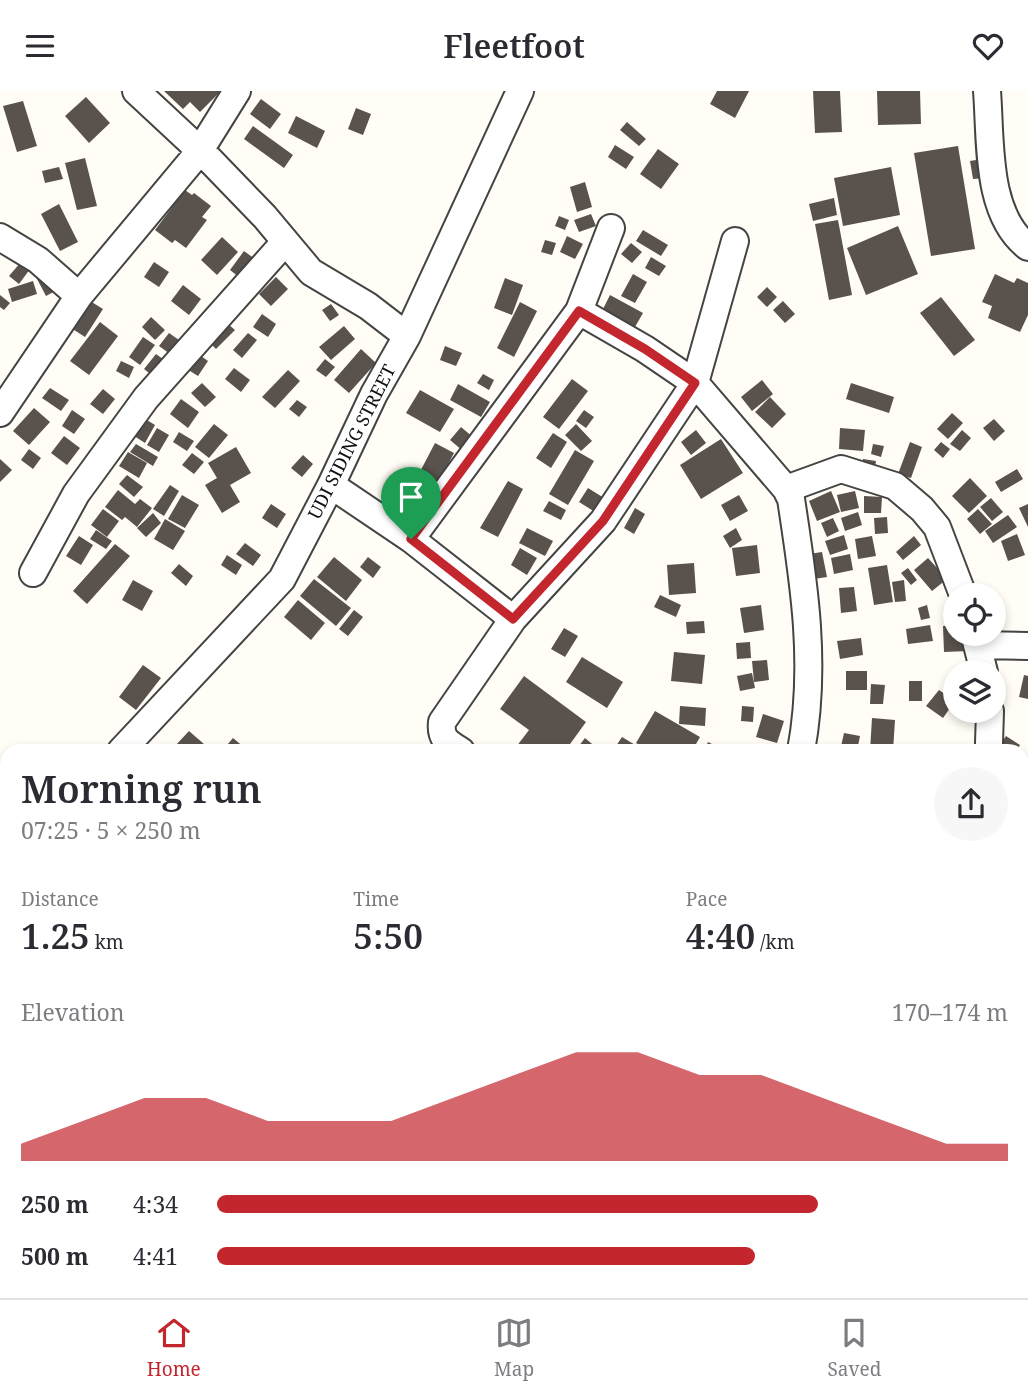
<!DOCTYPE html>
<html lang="en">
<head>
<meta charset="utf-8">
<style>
	:root { --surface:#fff; --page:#f7f7f7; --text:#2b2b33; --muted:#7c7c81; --line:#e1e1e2; --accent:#c4262e }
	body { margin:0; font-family:"Noto Serif",serif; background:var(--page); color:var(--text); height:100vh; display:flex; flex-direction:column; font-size:26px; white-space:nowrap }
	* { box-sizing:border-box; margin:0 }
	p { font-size:23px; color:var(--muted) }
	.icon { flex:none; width:38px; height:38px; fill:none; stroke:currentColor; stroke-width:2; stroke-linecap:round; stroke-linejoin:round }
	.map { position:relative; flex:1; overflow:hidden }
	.panel { position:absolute; left:0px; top:653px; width:1029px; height:555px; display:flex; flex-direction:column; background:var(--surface); border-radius:21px 21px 0 0; box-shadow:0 4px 10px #0003 }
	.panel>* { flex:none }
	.fabs { position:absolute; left:943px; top:492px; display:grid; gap:14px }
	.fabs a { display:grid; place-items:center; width:63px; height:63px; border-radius:50%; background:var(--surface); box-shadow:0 4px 10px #0003; font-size:35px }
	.pin { position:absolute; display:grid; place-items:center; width:60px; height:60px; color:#fff; margin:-72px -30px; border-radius:50% 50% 50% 0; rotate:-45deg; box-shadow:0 0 7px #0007 }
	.pin .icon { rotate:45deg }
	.round { display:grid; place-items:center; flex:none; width:74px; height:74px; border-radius:37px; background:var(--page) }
	.overview { display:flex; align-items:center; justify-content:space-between; height:119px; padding:0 21px }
	h1 { font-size:38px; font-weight:600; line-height:52px }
	.metrics { display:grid; grid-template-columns:repeat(3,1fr); gap:10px; height:119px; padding:7px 21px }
	.metrics div { display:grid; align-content:center }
	.metrics b { font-size:35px; font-weight:600 }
	.metrics small { font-size:19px; font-weight:400 }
	.metrics p { font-size:19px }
	.chart { height:196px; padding:14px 21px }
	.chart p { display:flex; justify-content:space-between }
	.chart svg { width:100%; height:126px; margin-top:7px; fill:var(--accent); opacity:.7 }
	ul { padding:0 21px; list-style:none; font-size:23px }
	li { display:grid; grid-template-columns:112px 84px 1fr; align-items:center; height:52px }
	li i { height:18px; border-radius:9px; background:var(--accent) }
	header { display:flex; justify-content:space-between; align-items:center; height:91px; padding:0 21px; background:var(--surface); font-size:32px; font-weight:600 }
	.menu { display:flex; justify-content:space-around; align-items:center; height:98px; border-top:2px solid var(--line); background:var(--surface); font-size:19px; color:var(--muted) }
	.menu a { display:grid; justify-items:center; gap:4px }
	.menu .selected { color:var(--accent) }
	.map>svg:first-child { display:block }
	.building { fill:#5a524d }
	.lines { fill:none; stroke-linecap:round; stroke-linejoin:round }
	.minor-casing { stroke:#444; stroke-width:30 }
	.minor { stroke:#fff; stroke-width:26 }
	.route-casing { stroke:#fff; stroke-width:14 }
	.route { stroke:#c4262e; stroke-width:9 }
	.labels { text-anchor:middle; stroke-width:7; stroke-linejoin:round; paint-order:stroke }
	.street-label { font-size:18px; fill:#111; stroke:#fff }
</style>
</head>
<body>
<header><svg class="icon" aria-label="menu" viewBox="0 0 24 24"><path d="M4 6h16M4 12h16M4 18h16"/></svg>Fleetfoot<svg class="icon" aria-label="heart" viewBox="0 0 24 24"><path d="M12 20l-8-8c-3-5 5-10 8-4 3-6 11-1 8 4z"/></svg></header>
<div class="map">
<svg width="1028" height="1207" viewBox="0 0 1028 1207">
	<rect width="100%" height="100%" fill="#fffdf5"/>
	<!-- building -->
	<path class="building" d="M164,0H221L200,21L190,11L183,18Z
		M717,0H749L735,27L710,13Z
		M813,0H840L842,41L815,42Z
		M877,0H920L921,33L878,34Z
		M86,6L110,32L89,52L65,25Z
		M261,8L281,23L270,38L250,23Z
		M23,10L37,55L17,61L3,15Z
		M356,17L371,23L363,44L348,38Z
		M296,25L325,40L317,57L288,42Z
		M627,31L646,48L639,55L620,39Z
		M253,35L293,64L284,77L244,48Z
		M615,54L634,66L626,78L608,66Z
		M958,55L975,158L931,165L914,62Z
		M658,58L679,73L661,98L640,83Z
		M85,67L97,115L77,119L65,72Z
		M982,68L985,87L973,88L970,70Z
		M59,76L63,88L45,92L42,80Z
		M891,76L900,124L843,135L834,87Z
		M585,91L592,116L577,121L570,96Z
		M185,99L192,104L194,102L211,115L202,126L207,129L186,157L175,149L172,152L155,139Z
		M834,107L837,124L813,130L809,113Z
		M59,113L78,151L60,160L41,123Z
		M591,123L596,135L579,141L574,129Z
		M559,125L569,129L565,139L555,135Z
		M838,129L852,204L829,209L815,133Z
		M898,135L918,183L866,204L847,157Z
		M643,139L668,154L661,165L636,150Z
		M567,145L583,153L575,168L560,161Z
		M222,146L238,161L217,184L201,169Z
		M545,149L556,152L552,164L541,161Z
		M631,152L642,161L632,172L621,163Z
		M244,160L259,171L244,190L230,179Z
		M651,166L666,175L659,185L645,177Z
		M21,171L30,178L19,193L9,185Z
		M154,171L169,181L159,196L144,186Z
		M47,180L57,199L46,205L36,186Z
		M633,183L647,191L635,212L621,205Z
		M995,183L1014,192L1017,187L1028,192V224L1020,241L988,227L992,215L982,211Z
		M276,186L288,198L271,215L259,203Z
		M505,187L523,194L512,224L494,217Z
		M33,190L37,203L12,211L8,198Z
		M183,194L201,208L189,224L171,210Z
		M767,196L777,206L767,216L757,206Z
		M0,204L10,212L4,219L0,216Z
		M610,204L643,222L635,236L603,218Z
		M941,206L975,249L954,265L920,222Z
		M90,210L103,218L85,246L71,237Z
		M783,210L795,223L785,232L773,219Z
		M520,211L537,220L514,266L497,257Z
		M331,213L339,224L330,230L322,219Z
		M262,223L276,233L268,246L253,236Z
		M151,226L165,239L155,249L142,236Z
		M100,231L118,245L89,284L70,270Z
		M228,233L235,239L216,258L210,252Z
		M344,235L355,248L331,269L319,256Z
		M169,242L179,249L170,263L159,255Z
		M248,242L257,249L242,267L233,259Z
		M143,246L155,254L140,274L129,266Z
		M445,255L462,262L456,275L440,269Z
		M361,258L376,272L349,302L334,289Z
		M156,263L167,271L154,286L144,278Z
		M201,265L208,270L198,285L190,280Z
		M325,268L335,276L326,286L316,279Z
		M121,270L134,276L129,287L116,280Z
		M234,277L250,289L241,301L225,288Z
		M288,279L300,290L275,317L262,306Z
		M483,283L494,289L489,299L477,292Z
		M572,288L588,300L559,338L543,326Z
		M762,289L773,303L752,320L741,306Z
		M202,292L216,306L205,316L191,302Z
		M851,292L894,306L889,322L846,308Z
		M458,293L490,311L481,326L450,309Z
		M50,297L69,309L61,320L42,307Z
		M103,298L115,308L103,323L90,313Z
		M420,299L454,318L440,341L406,322Z
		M770,306L786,323L772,337L755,321Z
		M181,308L199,321L188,337L170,323Z
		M297,309L307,316L299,326L289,318Z
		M34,317L50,331L29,354L13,340Z
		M72,319L85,328L74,343L62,335Z
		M584,319L594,326L586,337L576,330Z
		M952,322L963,332L948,348L937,338Z
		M142,326L155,334L145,352L131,343Z
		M994,328L1005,340L994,350L983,337Z
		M214,333L228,344L209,367L195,356Z
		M576,333L592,350L581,360L565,344Z
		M461,336L474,347L463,360L450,349Z
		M157,337L169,344L159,361L147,354Z
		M840,337L865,339L863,360L839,358Z
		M696,339L706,352L691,364L681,351Z
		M962,339L971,347L960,360L950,353Z
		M179,341L194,350L187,360L173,351Z
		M553,342L567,351L551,377L536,367Z
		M64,345L80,357L67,374L51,362Z
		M721,348L743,382L701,408L680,374Z
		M910,351L922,356L911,387L898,383Z
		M941,351L950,358L943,367L934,359Z
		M435,352L454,362L432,404L413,394Z
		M136,353L158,366L153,375L130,361Z
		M873,353L884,355L881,366L871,363Z
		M236,356L251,382L230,394L240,411L222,422L205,394L217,387L208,372Z
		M29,358L41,367L33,378L21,369Z
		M575,359L594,370L568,414L549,403Z
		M128,361L147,372L139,387L119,375Z
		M192,362L204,371L194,383L182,374Z
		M303,364L313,373L302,386L291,377Z
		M0,368L12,379L0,391Z
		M863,368L876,370L874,383L862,381Z
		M1017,378L1023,388L1001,401L995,391Z
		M127,384L143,396L134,406L119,393Z
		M970,387L987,405L969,422L952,405Z
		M508,390L523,398L498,446L480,437Z
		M170,394L179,400L164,425L153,418Z
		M588,397L604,407L595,421L579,411Z
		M118,399L135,413L140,408L152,417L137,436L125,426L122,429L105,416Z
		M831,400L840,421L817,430L809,410Z
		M855,400L859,417L841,421L837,404Z
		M182,404L199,414L185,437L168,428Z
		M739,404L748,420L730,430L721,414Z
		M864,405L882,406L881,422H864Z
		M991,407L1003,421L992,430L980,416Z
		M549,410L566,419L561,429L543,420Z
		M271,413L286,423L277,437L262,427Z
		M1028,413V436L1019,417Z
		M635,417L645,423L634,443L624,437Z
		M103,418L119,430L107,446L91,434Z
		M978,418L992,433L980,443L967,428Z
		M858,421L862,434L845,440L841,427Z
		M153,422L161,432L146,446L137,437Z
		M1008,424L1017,436L993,452L985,440Z
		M887,426L888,442L875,443L874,427Z
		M833,427L839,440L827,446L821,432Z
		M165,428L185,440L173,459L154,448Z
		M527,437L553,450L545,465L519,452Z
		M736,437L742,449L730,457L723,445Z
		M96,439L112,450L106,458L90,448Z
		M1017,443L1025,464L1008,470L1001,450Z
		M844,444L848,458L830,464L825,450Z
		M79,445L93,454L81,474L66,465Z
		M872,445L876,465L858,468L855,448Z
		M914,445L921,454L903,469L896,461Z
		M245,452L261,464L253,475L236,463Z
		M115,453L130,465L87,513L73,500Z
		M757,454L760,482L736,485L732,457Z
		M520,457L537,467L527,484L511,474Z
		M822,461L827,486L814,488L809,463Z
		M850,463L853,479L834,483L831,467Z
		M227,464L242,474L236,484L221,474Z
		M334,466L362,489L346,510L317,486Z
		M368,466L381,476L373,487L360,476Z
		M928,467L947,488L932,500L914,479Z
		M694,472L696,502L669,504L667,474Z
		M179,473L193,485L186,495L171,482Z
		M887,474L893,511L874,514L868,477Z
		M908,477L917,489L911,494L901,482Z
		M314,488L351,517L336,535L300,505Z
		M133,489L153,500L142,520L122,509Z
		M904,489L906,510L895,511L892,491Z
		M854,496L857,520L841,522L839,497Z
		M660,504L681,514L676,526L654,516Z
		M298,509L325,532L311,549L284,526Z
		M761,514L764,539L744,542L740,517Z
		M927,514L930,527L921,529L918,517Z
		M354,519L363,526L348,545L339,538Z
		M704,530L705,542L687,543L686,531Z
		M930,534L933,550L908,553L906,538Z
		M943,535H956V542H967L968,560L944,561Z
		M564,537L578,545L565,566L551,558Z
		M861,547L863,564L840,568L837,550Z
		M750,551L751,567L737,568L736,552Z
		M674,561L705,564L702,593L671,590Z
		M582,566L623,591L607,617L566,591Z
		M767,569L769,589L754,591L752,570Z
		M143,574L161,587L136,619L119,606Z
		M846,580H867V599H846Z
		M752,582L755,597L740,600L737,585Z
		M1024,584L1028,585V608L1019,606Z
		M524,585L586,631L565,660H513L529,639L500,618Z
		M909,590H922V610H909Z
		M871,593L885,594L883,613H870Z
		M939,599L955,610L943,627L926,615Z
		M680,615L706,617L705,635L679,633Z
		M742,615L754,616L753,631L741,630Z
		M655,620L700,646L692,660H649L636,652Z
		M763,623L784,630L777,652L756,646Z
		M872,627L895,629L893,660H870Z
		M189,640L204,653L197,660H180L175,655Z
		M844,642L860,645L857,660H840Z
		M1006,645L1020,654L1016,660H996Z
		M622,646L637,655L634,660H624L616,655Z
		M233,647L245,657L242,660H222Z
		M585,647L598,658L597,660H575Z
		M708,651L718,656L717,660H704Z
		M1022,665L1028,670L1022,679Z
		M1022,701L1028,706V725L1022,720Z
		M1028,981V1001L1022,1002V982Z
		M0,1017L7,1025V1035L0,1041Z
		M1022,1120L1028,1121V1144L1022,1143Z
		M311,1200H353V1201L336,1207H314Z
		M372,1200H416L405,1207H361Z
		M445,1200H462L467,1207H437Z
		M470,1200H485L476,1207Z
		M572,1200H584L588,1207H561Z
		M637,1200H695L683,1207H625Z
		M729,1200H745L746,1207H729Z
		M761,1200H790V1202L761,1205Z
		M791,1200H835V1202L792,1207Z
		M841,1200H866L867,1207H841Z
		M1005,1200H1022L1024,1207H1007Z"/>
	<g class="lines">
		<!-- minor casing -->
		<g class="minor-casing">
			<path id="minor" d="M136,0L209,68L265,126L311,181L368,215L407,245
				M987,0C991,49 985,123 1028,156
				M0,146L38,169L79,205
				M579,220L645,258L695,292L786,398L791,408C804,492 817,575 801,660
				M0,322L79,205L199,61L237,0
				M331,394L411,448L513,528
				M786,398L841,378L895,395L922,418L937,436L963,504
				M411,448L579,220L611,137
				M33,482L76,403L146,307L285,151
				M974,542L984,581
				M977,554L1028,555
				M989,652L990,620
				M121,660L282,488L331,394L374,303L407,245L520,0
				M461,660C448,652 440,648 442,631L513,528L603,430L695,292L735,150
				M0,723L7,728
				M0,789L7,781
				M1022,954L1028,951
				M1022,1021L1028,1020
				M0,1115L7,1109
				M988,1200L991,1207
				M218,1207L230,1200
				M513,1207L522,1200"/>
		</g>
		<!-- minor -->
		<use href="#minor" class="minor"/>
	</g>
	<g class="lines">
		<!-- route casing -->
		<g class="route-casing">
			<path id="route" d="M579,220L645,258L695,292L603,430L513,528L411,448Z"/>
		</g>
		<!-- route -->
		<use href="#route" class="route"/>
	</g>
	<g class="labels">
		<!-- street labels -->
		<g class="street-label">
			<text transform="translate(352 351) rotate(-63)" y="6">UDI SIDING STREET</text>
		</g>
	</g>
</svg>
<div class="fabs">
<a><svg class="icon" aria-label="locate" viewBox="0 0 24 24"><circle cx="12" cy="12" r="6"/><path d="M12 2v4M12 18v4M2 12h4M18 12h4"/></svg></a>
<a><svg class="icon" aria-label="layers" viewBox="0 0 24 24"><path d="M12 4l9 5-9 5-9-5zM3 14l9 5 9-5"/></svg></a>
</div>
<div class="pin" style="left:411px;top:448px;background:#1e9e55"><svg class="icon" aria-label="arrive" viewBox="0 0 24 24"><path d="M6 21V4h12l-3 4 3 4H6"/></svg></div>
<section class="panel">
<div class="overview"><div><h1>Morning run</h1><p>07:25 · 5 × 250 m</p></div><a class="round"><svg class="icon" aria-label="share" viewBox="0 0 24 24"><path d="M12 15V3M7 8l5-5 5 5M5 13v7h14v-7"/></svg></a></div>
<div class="metrics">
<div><p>Distance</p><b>1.25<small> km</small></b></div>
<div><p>Time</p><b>5:50</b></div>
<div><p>Pace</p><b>4:40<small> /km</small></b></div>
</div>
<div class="chart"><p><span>Elevation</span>170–174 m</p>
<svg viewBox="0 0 160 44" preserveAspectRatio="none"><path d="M0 44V38L10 30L20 22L30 22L40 30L50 30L60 30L70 22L80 14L90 6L100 6L110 14L120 14L130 22L140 30L150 38L160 38V44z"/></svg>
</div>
<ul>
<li><b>250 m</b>4:34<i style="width:76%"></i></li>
<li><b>500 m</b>4:41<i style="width:68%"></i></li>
</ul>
</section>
</div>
<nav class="menu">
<a class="selected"><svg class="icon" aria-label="home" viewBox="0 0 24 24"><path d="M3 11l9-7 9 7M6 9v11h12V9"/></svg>Home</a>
<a><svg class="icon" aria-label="map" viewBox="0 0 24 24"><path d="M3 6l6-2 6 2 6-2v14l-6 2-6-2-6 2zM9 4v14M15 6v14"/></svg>Map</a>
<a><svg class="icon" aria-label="saved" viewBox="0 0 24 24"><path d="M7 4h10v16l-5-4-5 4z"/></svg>Saved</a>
</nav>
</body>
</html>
